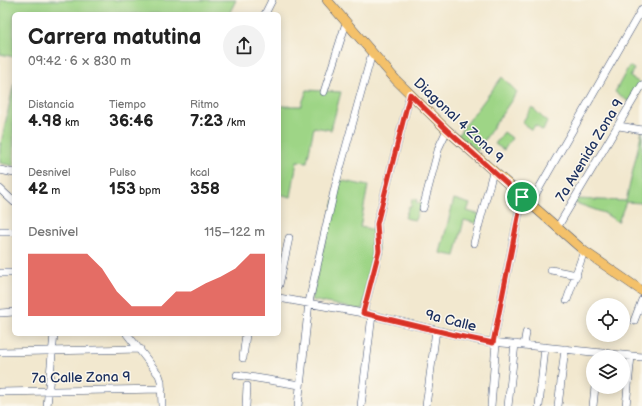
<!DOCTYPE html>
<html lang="es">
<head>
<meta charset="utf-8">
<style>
	:root { --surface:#fff; --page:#f2f2f2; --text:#222; --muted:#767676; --accent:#d93025 }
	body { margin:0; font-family:"Balsamiq Sans",sans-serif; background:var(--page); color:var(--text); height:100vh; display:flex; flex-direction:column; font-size:15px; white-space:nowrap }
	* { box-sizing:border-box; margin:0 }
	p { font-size:13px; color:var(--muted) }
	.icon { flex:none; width:22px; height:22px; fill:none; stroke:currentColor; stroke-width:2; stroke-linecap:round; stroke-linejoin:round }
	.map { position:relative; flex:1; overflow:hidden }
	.panel { position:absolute; left:12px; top:12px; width:269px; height:324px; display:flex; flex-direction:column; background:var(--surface); border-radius:6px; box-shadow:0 2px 10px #0003 }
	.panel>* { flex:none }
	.tools { position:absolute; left:586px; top:298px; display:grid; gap:8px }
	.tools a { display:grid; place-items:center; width:44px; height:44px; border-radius:50%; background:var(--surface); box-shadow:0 2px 10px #0003; font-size:20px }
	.pin { position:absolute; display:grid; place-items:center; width:34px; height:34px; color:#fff; margin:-17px; border:2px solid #fff; border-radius:50%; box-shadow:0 1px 4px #0007 }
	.round { display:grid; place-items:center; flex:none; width:42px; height:42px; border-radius:21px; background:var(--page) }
	.headline { display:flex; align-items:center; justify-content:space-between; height:68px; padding:0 16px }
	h1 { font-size:22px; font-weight:700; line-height:30px }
	.metrics { display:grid; grid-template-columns:repeat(3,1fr); gap:6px; height:68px; padding:4px 16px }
	.metrics div { display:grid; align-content:center }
	.metrics b { font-size:17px; font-weight:700 }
	.metrics small { font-size:11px; font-weight:400 }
	.metrics p { font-size:11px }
	.chart { height:112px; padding:8px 16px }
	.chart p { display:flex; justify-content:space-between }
	.chart svg { width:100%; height:72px; margin-top:4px; fill:var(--accent); opacity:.7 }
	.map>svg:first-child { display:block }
	.green { fill:#9ed586; stroke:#5c8272 }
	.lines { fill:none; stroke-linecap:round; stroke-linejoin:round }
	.minor-casing { stroke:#3b4b6f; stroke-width:8 }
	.major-casing { stroke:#3b4b6f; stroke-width:10 }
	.minor { stroke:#fff; stroke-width:7 }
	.major { stroke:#f4c16a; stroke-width:9 }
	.route-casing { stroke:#fff; stroke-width:8 }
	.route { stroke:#d93025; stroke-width:5 }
	.labels { text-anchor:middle; stroke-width:3; stroke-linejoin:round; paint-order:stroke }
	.street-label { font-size:14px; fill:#1b2f5e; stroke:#fbf7ec }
</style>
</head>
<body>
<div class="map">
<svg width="642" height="406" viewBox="0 0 642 406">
	<rect width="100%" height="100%" fill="#fbf7ec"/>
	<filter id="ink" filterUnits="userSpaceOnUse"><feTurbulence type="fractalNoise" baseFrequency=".025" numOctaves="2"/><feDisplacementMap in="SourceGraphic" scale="8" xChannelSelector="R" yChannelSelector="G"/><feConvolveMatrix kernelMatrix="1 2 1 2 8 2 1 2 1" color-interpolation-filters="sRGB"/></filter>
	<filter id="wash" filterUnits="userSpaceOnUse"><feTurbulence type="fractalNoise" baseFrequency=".012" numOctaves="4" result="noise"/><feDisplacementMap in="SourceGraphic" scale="16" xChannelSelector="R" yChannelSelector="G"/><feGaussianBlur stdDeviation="0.9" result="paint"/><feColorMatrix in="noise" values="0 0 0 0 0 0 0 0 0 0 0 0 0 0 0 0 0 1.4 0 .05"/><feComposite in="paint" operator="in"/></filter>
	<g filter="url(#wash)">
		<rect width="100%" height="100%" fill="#f2e8cf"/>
		<!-- green -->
		<path class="green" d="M0,0H236L229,14H14V57L0,54Z
			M629,66L634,69L630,77L642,84L632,104L615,92Z
			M502,77L517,92L477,151L458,135Z
			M14,83V166L0,163V148Z
			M307,90L341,92L331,130L314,127L307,162L297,161L291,197L279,194V106H301Z
			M532,107L547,122L543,131L535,125L532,130L522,123Z
			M642,130V203L626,202L618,222L604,213L573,202L575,199L626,201Z
			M504,132L512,138L504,150L495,144Z
			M339,180L368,186L360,227L375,230L378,249L362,310L311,300Z
			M412,199L417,200L416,203L424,204L423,208L418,211L415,220L405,218L409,206L411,207Z
			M454,199L470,204L467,211L481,215L479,224L464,220L455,256L440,253Z"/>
	</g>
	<g filter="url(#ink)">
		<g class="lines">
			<!-- minor casing -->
			<g class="minor-casing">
				<path id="minor" d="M265,14L272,0
					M324,92L346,23
					M619,126L642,130
					M0,170L14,173
					M0,189L14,202
					M530,204L642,9
					M423,208L439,147L447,130
					M557,228L642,85
					M0,232H14
					M474,243L493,172
					M551,270L577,275
					M0,273H14
					M279,285L289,238
					M279,298L363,313L482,341L642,357
					M567,300L584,251
					M0,313L14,312
					M363,313L379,251L377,224L410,94
					M634,321L642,300
					M127,334L159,375L161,381L162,406
					M493,343L522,197
					M524,345L526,333
					M0,352L140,349
					M243,358L246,334
					M237,375L300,385
					M0,392L162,389
					M47,406L54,334
					M246,406L247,386
					M298,406L309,302L335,187L372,53
					M361,406L372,315
					M426,406L436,330
					M491,406L496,343
					M508,406L515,344
					M539,406L545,347
					M558,406L565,349
					M593,406L595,387
					M626,406L631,356"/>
			</g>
			<!-- major casing -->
			<g class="major-casing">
				<path id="major" d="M327,0L396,80L447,130L584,251L642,291"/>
			</g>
			<!-- minor -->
			<use href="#minor" class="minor"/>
			<!-- major -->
			<use href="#major" class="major"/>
		</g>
	</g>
	<g class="lines" filter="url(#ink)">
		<!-- route casing -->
		<g class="route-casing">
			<path id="route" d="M410,94L447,130L522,197L493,343L459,336L363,313L379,251L377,224Z"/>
		</g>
		<!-- route -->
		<use href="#route" class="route"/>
	</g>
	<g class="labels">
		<!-- street labels -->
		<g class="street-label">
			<text transform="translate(459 120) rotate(43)" y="5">Diagonal 4 Zona 9</text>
			<text transform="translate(589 150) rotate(-59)" y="5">7a Avenida Zona 9</text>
			<text transform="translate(451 320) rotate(14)" y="5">9a Calle</text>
			<text transform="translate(81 377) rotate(-1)" y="5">7a Calle Zona 9</text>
		</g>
	</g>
</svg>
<div class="tools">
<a><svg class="icon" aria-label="locate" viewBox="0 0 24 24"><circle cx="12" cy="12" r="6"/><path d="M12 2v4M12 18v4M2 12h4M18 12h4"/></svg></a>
<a><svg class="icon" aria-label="layers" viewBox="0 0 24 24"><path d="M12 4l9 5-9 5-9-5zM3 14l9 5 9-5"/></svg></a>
</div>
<div class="pin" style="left:522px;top:197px;background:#1e9e55"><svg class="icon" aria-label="arrive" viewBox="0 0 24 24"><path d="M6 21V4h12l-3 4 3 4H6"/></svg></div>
<section class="panel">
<div class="headline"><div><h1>Carrera matutina</h1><p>09:42 · 6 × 830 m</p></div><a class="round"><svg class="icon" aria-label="share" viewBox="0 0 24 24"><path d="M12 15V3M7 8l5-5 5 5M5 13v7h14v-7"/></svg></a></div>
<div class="metrics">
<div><p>Distancia</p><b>4.98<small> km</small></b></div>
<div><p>Tiempo</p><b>36:46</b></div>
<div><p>Ritmo</p><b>7:23<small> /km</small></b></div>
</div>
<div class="metrics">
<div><p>Desnivel</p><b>42<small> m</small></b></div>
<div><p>Pulso</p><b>153<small> bpm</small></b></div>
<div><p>kcal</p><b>358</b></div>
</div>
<div class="chart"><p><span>Desnivel</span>115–122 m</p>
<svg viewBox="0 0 160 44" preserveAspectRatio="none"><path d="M0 44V6L10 6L20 6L30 6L40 6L50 15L60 29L70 38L80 38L90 38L100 29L110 29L120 24L130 20L140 15L150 6L160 6V44z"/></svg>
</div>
</section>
</div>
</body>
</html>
